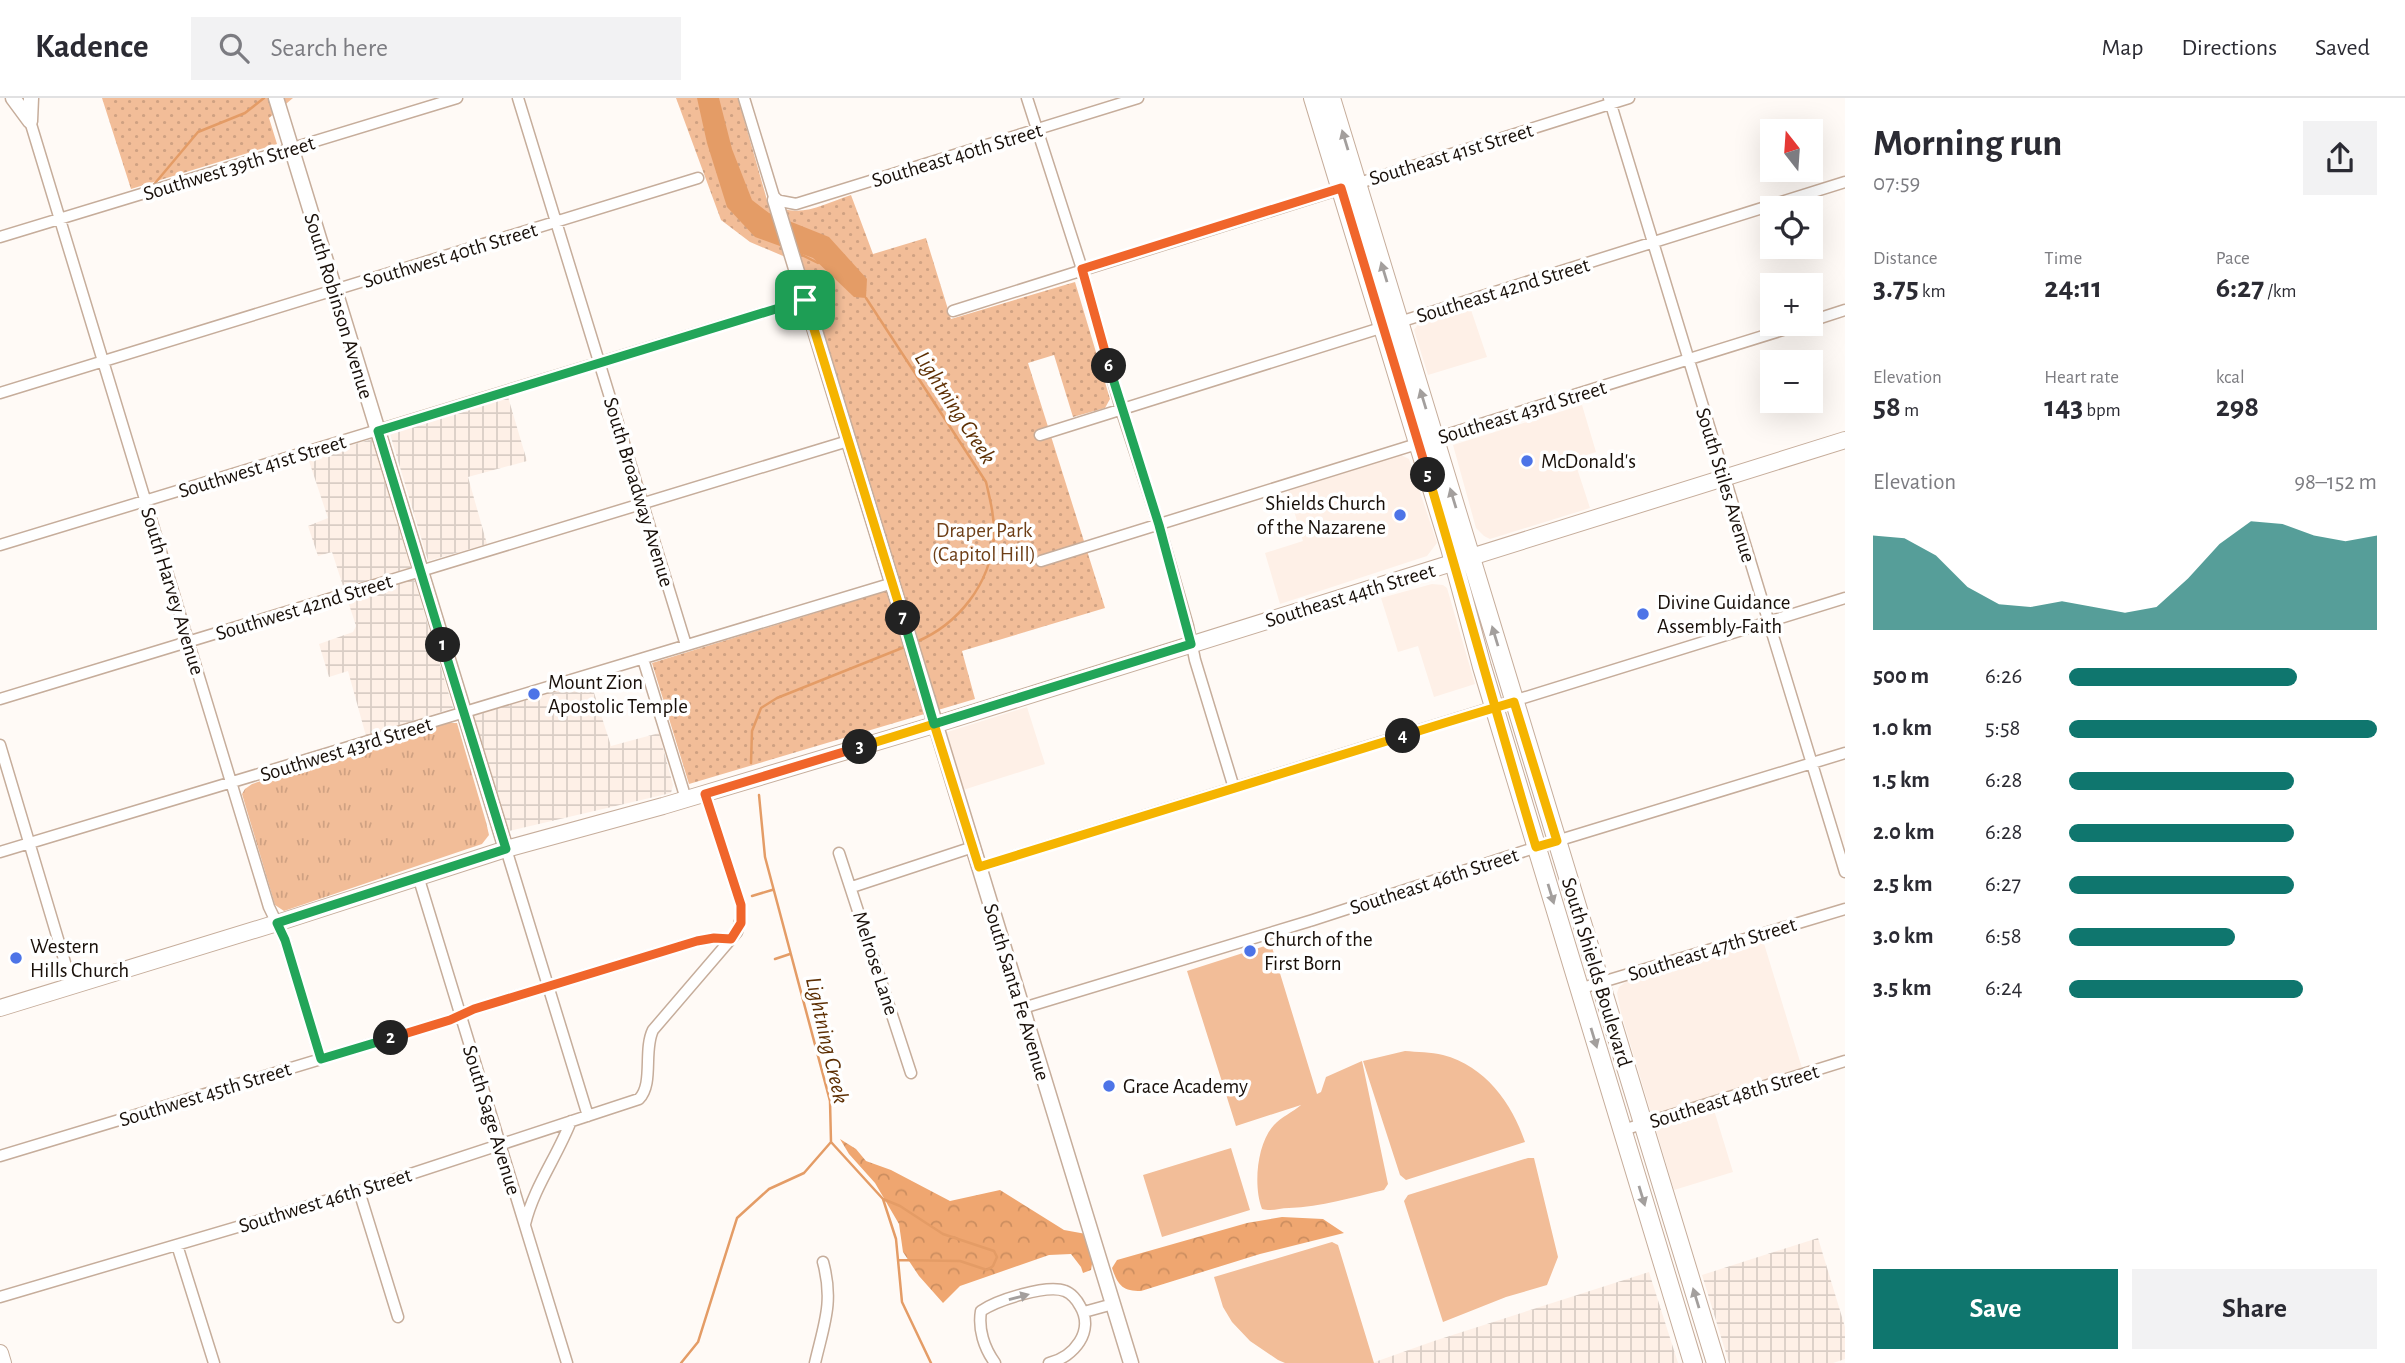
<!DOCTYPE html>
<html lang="en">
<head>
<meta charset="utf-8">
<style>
	:root { --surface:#fff; --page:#f2f2f3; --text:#2b2b33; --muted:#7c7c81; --line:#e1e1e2; --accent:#0f766e }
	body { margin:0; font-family:"Alegreya Sans",sans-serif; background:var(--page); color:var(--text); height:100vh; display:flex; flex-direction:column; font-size:26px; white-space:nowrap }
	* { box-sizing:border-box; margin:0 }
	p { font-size:23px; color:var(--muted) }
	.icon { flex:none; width:38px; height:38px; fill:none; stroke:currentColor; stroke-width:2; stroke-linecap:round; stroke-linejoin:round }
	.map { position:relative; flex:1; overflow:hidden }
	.side { display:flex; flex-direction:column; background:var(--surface); width:560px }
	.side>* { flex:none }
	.needle { width:46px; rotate:343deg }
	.tools { position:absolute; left:1760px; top:21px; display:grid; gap:14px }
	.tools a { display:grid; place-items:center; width:63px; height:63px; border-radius:0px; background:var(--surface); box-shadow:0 7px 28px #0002; font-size:35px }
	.pin { position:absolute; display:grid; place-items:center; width:60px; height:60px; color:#fff; margin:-30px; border-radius:14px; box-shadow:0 4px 10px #0006 }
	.km { position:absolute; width:35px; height:35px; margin:-18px; border-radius:50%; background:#222; color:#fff; font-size:19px; line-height:35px; text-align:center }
	.round { display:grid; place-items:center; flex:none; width:74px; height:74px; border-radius:0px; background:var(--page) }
	.summary { display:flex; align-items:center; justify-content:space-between; height:119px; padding:0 28px }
	h1 { font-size:38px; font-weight:700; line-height:52px }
	.metrics { display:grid; grid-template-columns:repeat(3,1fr); gap:10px; height:119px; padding:7px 28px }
	.metrics div { display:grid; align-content:center }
	.metrics b { font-size:30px; font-weight:700 }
	.metrics small { font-size:19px; font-weight:400 }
	.metrics p { font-size:19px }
	.chart { height:196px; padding:14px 28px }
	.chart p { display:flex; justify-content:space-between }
	.chart svg { width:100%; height:126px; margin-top:7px; fill:var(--accent); opacity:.7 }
	.button { display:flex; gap:14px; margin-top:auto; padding:14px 28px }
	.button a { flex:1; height:80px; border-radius:0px; background:var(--accent); color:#fff; font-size:28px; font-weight:700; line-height:80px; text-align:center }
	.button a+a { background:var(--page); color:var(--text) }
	ul { padding:0 28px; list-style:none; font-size:23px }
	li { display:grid; grid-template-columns:112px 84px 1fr; align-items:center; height:52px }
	li i { height:18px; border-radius:9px; background:var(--accent) }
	header { display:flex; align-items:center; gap:42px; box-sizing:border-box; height:98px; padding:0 35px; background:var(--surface); border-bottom:2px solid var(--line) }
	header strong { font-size:33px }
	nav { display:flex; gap:38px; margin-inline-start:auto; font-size:24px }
	.search { width:490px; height:63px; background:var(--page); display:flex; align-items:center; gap:18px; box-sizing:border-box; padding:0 24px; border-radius:0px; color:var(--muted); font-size:26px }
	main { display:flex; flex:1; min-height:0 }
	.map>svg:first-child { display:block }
	.built { fill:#fef0e7 }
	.industrial { fill:url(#industrial-grid) }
	.grass { fill:url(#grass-tufts) }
	.forest { fill:url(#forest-crowns) }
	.park { fill:url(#park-dots) }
	.pitch { fill:#f2bd98 }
	.water { fill:#e49c66 }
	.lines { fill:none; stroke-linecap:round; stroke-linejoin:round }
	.stream { stroke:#e49c66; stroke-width:2.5 }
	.minor-casing { stroke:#c6ad9b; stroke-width:13 }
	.tertiary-casing { stroke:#c6ad9b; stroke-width:17 }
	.secondary-casing { stroke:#c6ad9b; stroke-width:18 }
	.primary-casing { stroke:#c6ad9b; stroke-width:20 }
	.minor { stroke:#fff; stroke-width:10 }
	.tertiary { stroke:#fff; stroke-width:14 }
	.secondary { stroke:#fff; stroke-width:16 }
	.primary { stroke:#fff; stroke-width:18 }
	.oneway { fill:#a39f9d }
	.split-1-casing { stroke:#fff; stroke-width:14 }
	.split-2-casing { stroke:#fff; stroke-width:14 }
	.split-3-casing { stroke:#fff; stroke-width:14 }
	.split-4-casing { stroke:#fff; stroke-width:14 }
	.split-5-casing { stroke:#fff; stroke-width:14 }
	.split-6-casing { stroke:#fff; stroke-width:14 }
	.split-7-casing { stroke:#fff; stroke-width:14 }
	.split-8-casing { stroke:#fff; stroke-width:14 }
	.split-1 { stroke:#22a559; stroke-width:9 }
	.split-2 { stroke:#22a559; stroke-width:9 }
	.split-3 { stroke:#f0652b; stroke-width:9 }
	.split-4 { stroke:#f5b400; stroke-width:9 }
	.split-5 { stroke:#f5b400; stroke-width:9 }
	.split-6 { stroke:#f0652b; stroke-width:9 }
	.split-7 { stroke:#22a559; stroke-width:9 }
	.split-8 { stroke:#f5b400; stroke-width:9 }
	.poi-dot { fill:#4d74e7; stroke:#fff; stroke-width:2.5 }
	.labels { text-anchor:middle; stroke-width:7; stroke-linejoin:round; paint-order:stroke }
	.street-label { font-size:21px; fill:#19100a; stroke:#fff }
	.poi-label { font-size:21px; fill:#19100a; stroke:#fff; text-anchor:start }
	.park-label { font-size:21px; fill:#6e3f17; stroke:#fff }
	.water-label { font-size:23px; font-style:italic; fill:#5d2f03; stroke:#fff }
</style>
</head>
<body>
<header>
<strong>Kadence</strong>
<div class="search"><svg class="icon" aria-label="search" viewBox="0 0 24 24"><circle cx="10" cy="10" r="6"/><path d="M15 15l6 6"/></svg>Search here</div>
<nav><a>Map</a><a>Directions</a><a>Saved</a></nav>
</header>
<main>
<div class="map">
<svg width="1845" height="1265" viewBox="0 0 1845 1265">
	<defs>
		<pattern id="industrial-grid" width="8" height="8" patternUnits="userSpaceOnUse" patternTransform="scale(1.75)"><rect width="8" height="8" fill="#fef0e7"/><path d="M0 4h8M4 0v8" fill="none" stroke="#d9cdc5"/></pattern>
		<pattern id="grass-tufts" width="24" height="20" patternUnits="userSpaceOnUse" patternTransform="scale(1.75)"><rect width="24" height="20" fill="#f2bd98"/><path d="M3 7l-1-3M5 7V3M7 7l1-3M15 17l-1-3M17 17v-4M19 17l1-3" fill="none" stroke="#cfa182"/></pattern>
		<pattern id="forest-crowns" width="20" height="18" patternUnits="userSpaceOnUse" patternTransform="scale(1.75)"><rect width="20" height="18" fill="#efa670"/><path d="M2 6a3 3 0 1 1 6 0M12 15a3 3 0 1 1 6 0" fill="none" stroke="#cc8e60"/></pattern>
		<pattern id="park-dots" width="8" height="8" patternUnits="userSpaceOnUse" patternTransform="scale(1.75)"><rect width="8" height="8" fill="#f2bd98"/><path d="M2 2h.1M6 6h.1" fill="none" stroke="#cfa182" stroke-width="1.8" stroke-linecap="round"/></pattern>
	</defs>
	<rect width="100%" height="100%" fill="#fffaf6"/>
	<!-- built -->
	<path class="built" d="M1470,209L1487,259L1428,277L1414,232L1419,225Z
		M1582,307L1596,354L1574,361L1590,410L1490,441L1484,438L1476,430L1453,347Z
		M1401,357L1409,361L1437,445L1427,458L1280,506L1265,455L1303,443L1288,393Z
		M1432,486L1443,487L1447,490L1475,586L1434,599L1418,548L1398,554L1381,500Z
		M1027,609L1045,666L963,692L944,635Z
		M1762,839L1806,983L1714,1012L1733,1074L1674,1092L1621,915L1617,895L1619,889L1627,883Z"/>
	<!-- industrial -->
	<path class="industrial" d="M508,299L527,363L468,379L487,446L428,463L390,336Z
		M372,341L453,610L366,638L348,573L329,579L319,546L353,534L356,528L332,454L318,458L308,428L328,420L308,360Z
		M590,582L611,648L659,635L673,687L671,695L509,733L474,618Z
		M1818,1140L1845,1229V1261L1833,1265H1729L1702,1177Z
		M1649,1174L1678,1265H1372L1434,1243Z"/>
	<!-- grass -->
	<path class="grass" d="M449,625H457L486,724L489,737L482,746L284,813L275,807L242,696L245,691L252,686L371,647Z"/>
	<!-- forest -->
	<path class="forest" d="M840,1041L856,1051L866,1063L891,1072L950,1103L1000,1092L1064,1132L1086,1136L1093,1160L1091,1172L1083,1175L1081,1169L1071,1156L1049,1157L960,1188L943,1205L919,1178L903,1154L899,1126L875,1085L849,1056Z
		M1282,1119L1323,1121L1344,1135L1260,1156L1141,1193C1123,1193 1118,1188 1112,1170L1117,1162L1247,1125Z"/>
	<!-- park -->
	<path class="park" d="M102,0H293L269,20L277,46L131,91Z
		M676,0H738L767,102C796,124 820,107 851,97L873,156L926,140L951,221L1075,184L1110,301L1105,310L1073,319L1054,257L1028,265L1105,510L962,553L975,601L689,686L652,565L899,489L802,166L750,144L721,122Z"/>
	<!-- pitch -->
	<path class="pitch" d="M1271,846L1317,996L1321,994L1326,979L1362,963L1388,1086L1384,1092C1353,1099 1321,1109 1289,1110C1279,1110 1272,1114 1262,1111C1253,1088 1257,1045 1274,1027C1281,1019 1293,1014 1301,1007L1236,1028L1187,873Z
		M1405,953C1417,954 1431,954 1443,957C1485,968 1512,1005 1525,1044L1406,1082L1400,1077L1363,963Z
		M1231,1050L1250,1112L1162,1139L1143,1077Z
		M1528,1060H1534L1558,1159L1547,1187L1506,1199L1443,1224L1404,1103L1408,1097Z
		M1332,1144L1338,1147L1374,1265H1285L1278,1262L1250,1243L1232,1224L1223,1209L1214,1179Z"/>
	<!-- water -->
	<path class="water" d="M697,0H719L732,51L752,102L769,115L829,139L867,181L866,200L854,199L813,160L755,139L727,109L707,45Z"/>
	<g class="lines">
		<!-- stream -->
		<path class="stream" d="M151,90L198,34L245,15L264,0
			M796,154L818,165
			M866,200L986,384C990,401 995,421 994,439C990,486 959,526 916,544
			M751,665L752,633L761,610L777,600L907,548
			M752,798L772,792
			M775,861L790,856
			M831,1044L883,1101L896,1141L902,1204L931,1265
			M883,1101L900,1108L943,1136L994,1153L997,1159L993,1168L987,1172L960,1163L898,1162
			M681,1265L698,1244L737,1120L769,1091L804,1075L831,1044L830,1003L765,759L759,697"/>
		<!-- minor casing -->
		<g class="minor-casing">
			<path id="minor" d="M518,0L686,547
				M744,0L775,102L796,106L1138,0
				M1027,0L1082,171L1121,311L1159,427L1188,528L1195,562L1234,690
				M1609,0L1845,774
				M30,23L269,809L285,842L321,961
				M0,139L457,0
				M953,213L1629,0
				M1811,223L1845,212
				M0,295L698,80
				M1040,337L1845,84
				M0,447L805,202
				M1041,463L1802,226
				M643,561L686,701
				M0,601L848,343
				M0,647L72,888
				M506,751L588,1018
				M0,754L893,485
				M839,755L911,975
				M979,769L1845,500
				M418,778L567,1265
				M852,789L973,749
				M1579,891L1845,811
				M1023,910L1313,822L1537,749L1845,655
				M1623,1032L1845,963
				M0,1058L450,922L474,911L697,843L714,840L731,841
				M359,1093L398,1219
				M525,1126C534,1089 557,1059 571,1023
				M177,1147L214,1265
				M0,1199L359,1093L639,1001C654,986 643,952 653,932L737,834L741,820V807L705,696
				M1084,1214L1113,1206
				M815,1265C824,1226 834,1204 823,1164
				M995,1265C984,1250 978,1231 981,1213C997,1202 1047,1186 1065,1193C1071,1195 1077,1202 1080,1208C1095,1233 1074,1259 1049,1265"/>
		</g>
		<!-- tertiary casing -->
		<g class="tertiary-casing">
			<path id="tertiary" d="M13,0L30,23
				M276,0L506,751
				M30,23L31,0
				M775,102L1131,1265"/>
		</g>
		<!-- secondary casing -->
		<g class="secondary-casing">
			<path id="secondary" d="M0,910L277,825L506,751L663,708L934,627L1845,342
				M0,1255L3,1265"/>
		</g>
		<!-- primary casing -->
		<g class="primary-casing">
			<path id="primary" d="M1313,0L1450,450L1482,569L1693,1265
				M1331,0L1716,1265"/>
		</g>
		<!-- minor -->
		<use href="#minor" class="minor"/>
		<!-- tertiary -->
		<use href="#tertiary" class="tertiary"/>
		<!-- secondary -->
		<use href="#secondary" class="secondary"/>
		<!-- primary -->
		<use href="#primary" class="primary"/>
	</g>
	<!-- one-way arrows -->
	<defs><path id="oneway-solid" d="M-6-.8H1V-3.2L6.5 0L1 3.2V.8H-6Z" transform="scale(1.75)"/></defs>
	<g class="oneway">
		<use href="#oneway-solid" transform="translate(1345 42) rotate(-107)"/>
		<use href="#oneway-solid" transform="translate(1384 174) rotate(-107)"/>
		<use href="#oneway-solid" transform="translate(1423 301) rotate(-107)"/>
		<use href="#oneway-solid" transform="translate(1453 400) rotate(-107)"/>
		<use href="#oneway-solid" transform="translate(1495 538) rotate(-107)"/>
		<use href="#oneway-solid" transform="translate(1551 796) rotate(73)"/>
		<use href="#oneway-solid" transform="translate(1594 940) rotate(73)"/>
		<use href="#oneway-solid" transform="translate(1642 1098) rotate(73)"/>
		<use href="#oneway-solid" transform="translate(1019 1199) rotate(-15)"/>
		<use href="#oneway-solid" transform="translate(1696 1200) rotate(-107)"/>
	</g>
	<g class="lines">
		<!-- split-1 casing -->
		<g class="split-1-casing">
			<path id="split-1" d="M443,547L378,333L805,202"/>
		</g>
		<!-- split-2 casing -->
		<g class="split-2-casing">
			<path id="split-2" d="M391,940L321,961L285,842L277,825L506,751L443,547"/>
		</g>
		<!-- split-3 casing -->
		<g class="split-3-casing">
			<path id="split-3" d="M391,940L450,922L474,911L697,843L714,840L731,841L741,825V807L705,696L860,649"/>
		</g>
		<!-- split-4 casing -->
		<g class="split-4-casing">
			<path id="split-4" d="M860,649L934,626L979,769L1403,638"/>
		</g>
		<!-- split-5 casing -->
		<g class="split-5-casing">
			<path id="split-5" d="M1403,638C1440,626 1477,615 1514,604L1557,743L1536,749C1499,626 1465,501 1428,377"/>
		</g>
		<!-- split-6 casing -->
		<g class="split-6-casing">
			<path id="split-6" d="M1109,268L1082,171L1341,90L1428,377"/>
		</g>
		<!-- split-7 casing -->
		<g class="split-7-casing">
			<path id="split-7" d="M903,520L934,626L1191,546L1159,427L1109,268"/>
		</g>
		<!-- split-8 casing -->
		<g class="split-8-casing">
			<path id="split-8" d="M805,202L903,520"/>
		</g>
		<!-- split-1 -->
		<use href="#split-1" class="split-1"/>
		<!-- split-2 -->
		<use href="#split-2" class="split-2"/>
		<!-- split-3 -->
		<use href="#split-3" class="split-3"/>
		<!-- split-4 -->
		<use href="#split-4" class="split-4"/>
		<!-- split-5 -->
		<use href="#split-5" class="split-5"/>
		<!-- split-6 -->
		<use href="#split-6" class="split-6"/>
		<!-- split-7 -->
		<use href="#split-7" class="split-7"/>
		<!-- split-8 -->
		<use href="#split-8" class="split-8"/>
	</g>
	<!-- markers -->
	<g class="poi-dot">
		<circle cx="1527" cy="363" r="7"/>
		<circle cx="1400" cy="417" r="7"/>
		<circle cx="1643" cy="516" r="7"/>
		<circle cx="534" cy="596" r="7"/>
		<circle cx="1250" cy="853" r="7"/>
		<circle cx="16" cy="860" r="7"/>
		<circle cx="1109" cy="988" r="7"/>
	</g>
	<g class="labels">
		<!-- street labels -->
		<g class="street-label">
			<text transform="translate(1451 56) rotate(-17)" y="7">Southeast 41st Street</text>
			<text transform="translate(957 57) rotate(-17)" y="7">Southeast 40th Street</text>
			<text transform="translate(229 70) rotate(-17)" y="7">Southwest 39th Street</text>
			<text transform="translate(450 157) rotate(-17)" y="7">Southwest 40th Street</text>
			<text transform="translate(1503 192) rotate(-17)" y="7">Southeast 42nd Street</text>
			<text transform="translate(339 208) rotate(73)" y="7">South Robinson Avenue</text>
			<text transform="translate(1522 314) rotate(-17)" y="7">Southeast 43rd Street</text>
			<text transform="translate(262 368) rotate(-17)" y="7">Southwest 41st Street</text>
			<text transform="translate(1726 387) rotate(73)" y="7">South Stiles Avenue</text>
			<text transform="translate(639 394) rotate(73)" y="7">South Broadway Avenue</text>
			<text transform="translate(173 493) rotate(73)" y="7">South Harvey Avenue</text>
			<text transform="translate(1350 497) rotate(-17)" y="7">Southeast 44th Street</text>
			<text transform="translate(304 509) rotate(-17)" y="7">Southwest 42nd Street</text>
			<text transform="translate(346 651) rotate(-17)" y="7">Southwest 43rd Street</text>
			<text transform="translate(1434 783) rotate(-18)" y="7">Southeast 46th Street</text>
			<text transform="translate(1712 851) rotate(-17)" y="7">Southeast 47th Street</text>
			<text transform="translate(876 865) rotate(72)" y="7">Melrose Lane</text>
			<text transform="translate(1597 874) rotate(73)" y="7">South Shields Boulevard</text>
			<text transform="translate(1017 894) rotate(73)" y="7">South Santa Fe Avenue</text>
			<text transform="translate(205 996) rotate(-17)" y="7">Southwest 45th Street</text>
			<text transform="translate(1734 998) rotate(-17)" y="7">Southeast 48th Street</text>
			<text transform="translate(492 1022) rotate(73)" y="7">South Sage Avenue</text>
			<text transform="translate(325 1102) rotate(-17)" y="7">Southwest 46th Street</text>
		</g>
		<!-- poi labels -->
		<g class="poi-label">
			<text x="1541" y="370">McDonald's</text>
			<text x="1386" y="412" text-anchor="end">Shields Church<tspan x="1386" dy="24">of the Nazarene</tspan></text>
			<text x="1657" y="511">Divine Guidance<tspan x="1657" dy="24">Assembly-Faith</tspan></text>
			<text x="548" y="591">Mount Zion<tspan x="548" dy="24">Apostolic Temple</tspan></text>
			<text x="1264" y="848">Church of the<tspan x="1264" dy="24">First Born</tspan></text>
			<text x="30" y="855">Western<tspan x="30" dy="24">Hills Church</tspan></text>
			<text x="1123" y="995">Grace Academy</text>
		</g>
		<!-- park labels -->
		<g class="park-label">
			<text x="984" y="439">Draper Park<tspan x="984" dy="24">(Capitol Hill)</tspan></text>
		</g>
		<!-- water labels -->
		<g class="water-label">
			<text transform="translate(956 309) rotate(57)" y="8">Lightning Creek</text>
			<text transform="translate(828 942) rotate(77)" y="8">Lightning Creek</text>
		</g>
	</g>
</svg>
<div class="tools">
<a><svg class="needle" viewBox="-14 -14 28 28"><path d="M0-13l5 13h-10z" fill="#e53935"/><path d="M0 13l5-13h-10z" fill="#7c7c81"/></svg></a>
<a><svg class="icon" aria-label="locate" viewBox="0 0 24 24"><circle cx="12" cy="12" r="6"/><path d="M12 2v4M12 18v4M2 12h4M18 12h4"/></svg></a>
<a>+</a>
<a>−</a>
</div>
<div class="pin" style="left:805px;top:202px;background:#1e9e55"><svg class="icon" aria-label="arrive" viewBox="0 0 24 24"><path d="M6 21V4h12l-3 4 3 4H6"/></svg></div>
<b class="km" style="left:443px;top:547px">1</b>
<b class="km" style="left:391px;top:940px">2</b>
<b class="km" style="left:860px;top:649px">3</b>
<b class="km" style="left:1403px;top:638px">4</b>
<b class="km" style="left:1428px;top:377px">5</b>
<b class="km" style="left:1109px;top:268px">6</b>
<b class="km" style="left:903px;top:520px">7</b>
</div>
<section class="side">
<div class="summary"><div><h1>Morning run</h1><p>07:59</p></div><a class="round"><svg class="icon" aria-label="share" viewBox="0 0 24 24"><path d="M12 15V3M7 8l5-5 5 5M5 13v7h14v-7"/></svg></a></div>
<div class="metrics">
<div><p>Distance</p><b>3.75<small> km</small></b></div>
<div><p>Time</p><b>24:11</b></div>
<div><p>Pace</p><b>6:27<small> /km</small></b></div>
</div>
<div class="metrics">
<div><p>Elevation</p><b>58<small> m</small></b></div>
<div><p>Heart rate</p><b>143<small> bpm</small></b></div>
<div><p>kcal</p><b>298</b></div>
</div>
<div class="chart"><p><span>Elevation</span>98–152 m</p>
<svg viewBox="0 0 160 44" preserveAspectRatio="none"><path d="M0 44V11L10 12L20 18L30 29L40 35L50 36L60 34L70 36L80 38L90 36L100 26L110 14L120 6L130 7L140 11L150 13L160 11V44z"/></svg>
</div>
<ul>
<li><b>500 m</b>6:26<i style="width:74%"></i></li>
<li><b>1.0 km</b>5:58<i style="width:100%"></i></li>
<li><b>1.5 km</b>6:28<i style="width:73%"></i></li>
<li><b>2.0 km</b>6:28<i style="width:73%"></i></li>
<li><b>2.5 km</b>6:27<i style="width:73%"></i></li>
<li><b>3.0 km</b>6:58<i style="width:54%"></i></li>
<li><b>3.5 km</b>6:24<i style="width:76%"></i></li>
</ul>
<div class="button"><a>Save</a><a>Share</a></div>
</section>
</main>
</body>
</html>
